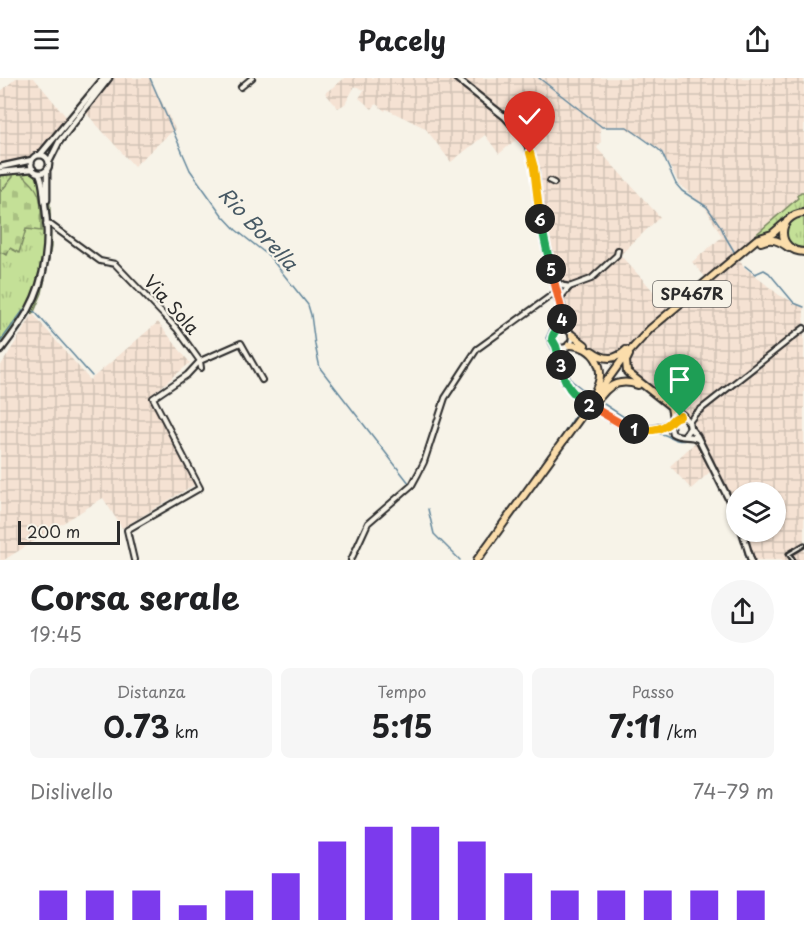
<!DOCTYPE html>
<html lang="it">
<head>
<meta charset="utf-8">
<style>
	:root { --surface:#fff; --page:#f6f6f6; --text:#202124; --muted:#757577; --accent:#7c3aed }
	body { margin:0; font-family:"Playpen Sans",sans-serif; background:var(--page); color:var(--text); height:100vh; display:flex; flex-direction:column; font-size:22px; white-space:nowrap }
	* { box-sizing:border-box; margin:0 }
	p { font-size:20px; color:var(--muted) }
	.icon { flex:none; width:33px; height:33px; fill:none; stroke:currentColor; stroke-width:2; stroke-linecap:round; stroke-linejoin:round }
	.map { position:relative; height:482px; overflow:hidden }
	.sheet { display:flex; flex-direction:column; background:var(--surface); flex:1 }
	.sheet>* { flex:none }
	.controls { position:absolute; left:726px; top:404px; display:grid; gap:12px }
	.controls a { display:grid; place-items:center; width:60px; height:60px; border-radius:50%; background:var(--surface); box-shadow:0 2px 4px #0004; font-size:30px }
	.scale { position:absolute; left:18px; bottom:15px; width:102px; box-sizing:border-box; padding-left:6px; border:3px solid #2b2b2b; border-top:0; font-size:16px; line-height:21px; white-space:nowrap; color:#2b2b2b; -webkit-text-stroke:4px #f7f3e8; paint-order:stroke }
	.pin { position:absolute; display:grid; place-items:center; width:51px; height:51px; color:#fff; margin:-62px -26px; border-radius:50% 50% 50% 0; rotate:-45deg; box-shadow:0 0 6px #0007 }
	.pin .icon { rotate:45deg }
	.km { position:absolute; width:30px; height:30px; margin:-15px; border-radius:50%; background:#222; color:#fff; font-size:16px; line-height:30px; text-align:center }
	.round { display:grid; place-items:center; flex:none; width:63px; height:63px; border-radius:32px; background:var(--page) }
	.overview { display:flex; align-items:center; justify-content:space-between; height:102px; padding:0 30px }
	h1 { font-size:33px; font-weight:700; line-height:45px }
	.metrics { display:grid; grid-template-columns:repeat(3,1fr); gap:9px; height:102px; padding:6px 30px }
	.metrics div { display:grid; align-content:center; border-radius:9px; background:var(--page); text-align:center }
	.metrics b { font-size:30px; font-weight:700 }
	.metrics small { font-size:16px; font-weight:400 }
	.metrics p { font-size:16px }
	.chart { height:168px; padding:12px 30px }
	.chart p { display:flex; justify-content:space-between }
	.chart svg { width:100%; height:108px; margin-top:6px; stroke:var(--accent); stroke-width:6 }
	header { display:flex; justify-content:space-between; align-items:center; height:78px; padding:0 30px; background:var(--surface); font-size:27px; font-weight:700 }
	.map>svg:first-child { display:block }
	.industrial { fill:url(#industrial-grid); fill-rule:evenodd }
	.grass { fill:url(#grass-tufts); stroke:#788661; stroke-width:1.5 }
	.cemetery { fill:url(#cemetery-stones); stroke:#788661; stroke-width:1.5 }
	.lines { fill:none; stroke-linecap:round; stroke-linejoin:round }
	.stream { stroke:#63879c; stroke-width:1.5 }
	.pedestrian-casing { stroke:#2b2b2b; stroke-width:7 }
	.minor-casing { stroke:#2b2b2b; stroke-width:8 }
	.tertiary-casing { stroke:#2b2b2b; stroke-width:9 }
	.trunk-casing { stroke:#2b2b2b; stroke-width:10 }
	.pedestrian { stroke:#f7f3e8; stroke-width:2 }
	.minor { stroke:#f7f3e8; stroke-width:4 }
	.tertiary { stroke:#f7f3e8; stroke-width:4.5 }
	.trunk { stroke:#fbddab; stroke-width:6 }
	.tertiary-bridge-casing { stroke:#2b2b2b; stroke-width:9; stroke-linecap:butt }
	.tertiary-bridge { stroke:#f7f3e8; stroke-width:4.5 }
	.split-1-casing { stroke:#fff; stroke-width:12 }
	.split-2-casing { stroke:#fff; stroke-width:12 }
	.split-3-casing { stroke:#fff; stroke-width:12 }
	.split-4-casing { stroke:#fff; stroke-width:12 }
	.split-5-casing { stroke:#fff; stroke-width:12 }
	.split-6-casing { stroke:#fff; stroke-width:12 }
	.split-7-casing { stroke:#fff; stroke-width:12 }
	.split-8-casing { stroke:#fff; stroke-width:12 }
	.split-1 { stroke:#f5b400; stroke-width:8 }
	.split-2 { stroke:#f0652b; stroke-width:8 }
	.split-3 { stroke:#22a559; stroke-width:8 }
	.split-4 { stroke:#22a559; stroke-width:8 }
	.split-5 { stroke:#f0652b; stroke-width:8 }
	.split-6 { stroke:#22a559; stroke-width:8 }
	.split-7 { stroke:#f5b400; stroke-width:8 }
	.split-8 { stroke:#f5b400; stroke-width:8 }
	.labels { text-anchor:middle; stroke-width:4.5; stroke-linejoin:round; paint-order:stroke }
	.shield { fill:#f7f3e8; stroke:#686764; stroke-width:1.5 }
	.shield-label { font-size:16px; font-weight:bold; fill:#2b2b2b }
	.street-label { font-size:18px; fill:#2b2b2b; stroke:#f7f3e8 }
	.water-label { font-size:20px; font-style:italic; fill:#475964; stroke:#f7f3e8 }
</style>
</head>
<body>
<header><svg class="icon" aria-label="menu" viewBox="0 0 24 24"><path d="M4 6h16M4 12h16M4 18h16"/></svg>Pacely<svg class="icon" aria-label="share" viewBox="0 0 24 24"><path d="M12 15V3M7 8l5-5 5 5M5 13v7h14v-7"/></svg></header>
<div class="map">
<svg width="804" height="482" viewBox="0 0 804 482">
	<defs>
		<pattern id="industrial-grid" width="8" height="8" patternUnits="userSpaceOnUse" patternTransform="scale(1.5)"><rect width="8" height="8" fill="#f5e2d3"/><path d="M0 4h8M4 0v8" fill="none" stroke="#d2c2b5"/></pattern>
		<pattern id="grass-tufts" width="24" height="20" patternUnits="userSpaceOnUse" patternTransform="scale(1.5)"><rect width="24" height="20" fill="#c4e097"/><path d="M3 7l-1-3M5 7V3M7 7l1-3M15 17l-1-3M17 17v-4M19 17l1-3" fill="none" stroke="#a9c082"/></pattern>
		<pattern id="cemetery-stones" width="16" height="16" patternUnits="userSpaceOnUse" patternTransform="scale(1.5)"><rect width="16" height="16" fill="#c4e097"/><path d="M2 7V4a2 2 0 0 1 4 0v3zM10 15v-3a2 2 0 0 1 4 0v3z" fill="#a9c082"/></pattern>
	</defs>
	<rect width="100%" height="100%" fill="#f7f3e8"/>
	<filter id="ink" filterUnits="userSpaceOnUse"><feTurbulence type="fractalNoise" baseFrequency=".0167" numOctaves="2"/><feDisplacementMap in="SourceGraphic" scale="12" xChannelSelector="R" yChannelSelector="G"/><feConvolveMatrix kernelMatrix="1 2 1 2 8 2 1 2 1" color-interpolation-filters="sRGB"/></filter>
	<g filter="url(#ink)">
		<!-- industrial -->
		<path class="industrial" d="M16,0H34L68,41L42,74L34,77L29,82L0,87V14Z
			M107,0H150L175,51L134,88L86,35V26Z
			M345,0H804V122L737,179L744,189L779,217L804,229V482H746L738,453H776V414H736V449L711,393L691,411L670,388L701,359L692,341L628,290L623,279L595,273L584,264L571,248L564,233L557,230L542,176L536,137L530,81L525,67L519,59L499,76L485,57L451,84L425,50L386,31L385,33L376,26L372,31L359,20L364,12L355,8L345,26L338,30L325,15ZM616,48H622L644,61L661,73L680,107L705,129L722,159L692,184L708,202L672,233L620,177L660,139L597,70L601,64L600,50Z
			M33,236L90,302L158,244L190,285L149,319L194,407L122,450L103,420L4,482H0V289Z"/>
		<!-- grass -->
		<path class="grass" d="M29,93L34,96L49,99L51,169L42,215L34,234L24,240L0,273V96Z
			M801,114H804V129L786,138L774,152L738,175L737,173L798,120L797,118Z
			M804,138V172L796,171L787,163L785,151L791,141Z"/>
		<!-- cemetery -->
		<path class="cemetery" d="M20,95C45,114 41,124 41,153L26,151L19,175L10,170L7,177L0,174V111L2,112L13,99V96Z"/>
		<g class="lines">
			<!-- stream -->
			<path class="stream" d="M150,0L190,92L222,137L236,152L269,178L308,227L311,237L315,267L320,290L409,405
				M539,0L602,49H627L658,71L662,75L676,106L682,113L707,129L721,149L725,158L735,175
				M537,143L553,214
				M745,188L755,196L764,192L769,195L794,225L804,229
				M32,233L35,234L92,298
				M0,264L25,230L26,231
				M592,281L597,294
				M567,294L572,303L589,316
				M554,297V276L546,260L556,238L557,227
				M604,326L630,343L650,347
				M655,347V348
				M658,355C668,356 675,365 686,362
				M555,369L592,312
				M428,431L434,456L460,482
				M731,431L736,445
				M124,452L130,471
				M739,453L747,482"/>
			<!-- pedestrian casing -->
			<g class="pedestrian-casing">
				<path id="pedestrian" d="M793,482L789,476L804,467"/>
			</g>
			<!-- minor casing -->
			<g class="minor-casing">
				<path id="minor" d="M241,9L252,0
					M550,103L554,105
					M46,146L51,147L100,183L115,186L177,251L200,283L241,265L262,302
					M569,209L591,201L617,177L618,172
					M689,344L695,336L804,250
					M134,482L127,452L200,410L153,320L187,297L200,283L201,290
					M351,482L368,445L412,407L418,396L424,384L445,320L477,271L556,214"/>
			</g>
			<!-- tertiary casing -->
			<g class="tertiary-casing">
				<path id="tertiary" d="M456,0L505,39L522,58L528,68L535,93L539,138L552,195L569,253
					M40,77L104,0
					M31 86a9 9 0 1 1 18 0a9 9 0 1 1-18 0Z
					M49,84L59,64L109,0
					M0,89L32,82
					M0,94L33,91
					M47,122V92
					M556,200L557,204L563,208L569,209
					M558,222L569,209
					M552 260a10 10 0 1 1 20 0a10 10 0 1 1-20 0Z
					M556,268C562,293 561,307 584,323
					M0,273C10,260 21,246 29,231C46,200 50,162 45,127C43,115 44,105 39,95
					M561,285L566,269
					M596,331C623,348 639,360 670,345
					M690,350L697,358L736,436
					M685,357L690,350L689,344L683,338L675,339L670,345L672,355C680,361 689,356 698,361
					M742,453L751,482"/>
			</g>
			<!-- trunk casing -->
			<g class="trunk-casing">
				<path id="trunk" d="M804,135C776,137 776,173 804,174
					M761,164C772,159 780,163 789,170
					M572,257L585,267
					M569,267C596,268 608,292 594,315
					M592,273C604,282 615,283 626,272
					M629,277L626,283L627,294L683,338
					M600,319C609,306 622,301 638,307
					M671,329L673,340
					M477,482L622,282L650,251L757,161L772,156L786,144"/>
			</g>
			<!-- pedestrian -->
			<use href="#pedestrian" class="pedestrian"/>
			<!-- minor -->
			<use href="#minor" class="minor"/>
			<!-- tertiary -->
			<use href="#tertiary" class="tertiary"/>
			<!-- trunk -->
			<use href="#trunk" class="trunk"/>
			<!-- tertiary-bridge casing -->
			<g class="tertiary-bridge-casing">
				<path id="tertiary-bridge" d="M584,323L596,331"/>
			</g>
			<!-- tertiary-bridge -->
			<use href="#tertiary-bridge" class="tertiary-bridge"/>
		</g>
	</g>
	<g class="lines" filter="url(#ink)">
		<!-- split-1 casing -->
		<g class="split-1-casing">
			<path id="split-1" d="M634,351C645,353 659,353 668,346C673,342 673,339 680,338"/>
		</g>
		<!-- split-2 casing -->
		<g class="split-2-casing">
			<path id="split-2" d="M589,327L620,345L634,351"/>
		</g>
		<!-- split-3 casing -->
		<g class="split-3-casing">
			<path id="split-3" d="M561,287C564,307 572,316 589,327"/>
		</g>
		<!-- split-4 casing -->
		<g class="split-4-casing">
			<path id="split-4" d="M561,287L556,268L552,261C553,252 561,250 562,241"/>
		</g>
		<!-- split-5 casing -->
		<g class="split-5-casing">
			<path id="split-5" d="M551,191L561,230L562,241"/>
		</g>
		<!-- split-6 casing -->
		<g class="split-6-casing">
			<path id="split-6" d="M540,141L551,191"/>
		</g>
		<!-- split-7 casing -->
		<g class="split-7-casing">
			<path id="split-7" d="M534,90L540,141"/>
		</g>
		<!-- split-8 casing -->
		<g class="split-8-casing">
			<path id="split-8" d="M530,75L534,90"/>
		</g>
		<!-- split-1 -->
		<use href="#split-1" class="split-1"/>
		<!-- split-2 -->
		<use href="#split-2" class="split-2"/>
		<!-- split-3 -->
		<use href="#split-3" class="split-3"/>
		<!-- split-4 -->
		<use href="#split-4" class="split-4"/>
		<!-- split-5 -->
		<use href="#split-5" class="split-5"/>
		<!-- split-6 -->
		<use href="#split-6" class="split-6"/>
		<!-- split-7 -->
		<use href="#split-7" class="split-7"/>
		<!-- split-8 -->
		<use href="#split-8" class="split-8"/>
	</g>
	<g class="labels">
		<!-- shield labels -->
		<rect class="shield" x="653" y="203" width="78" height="26" rx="4.5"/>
		<g class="shield-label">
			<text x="692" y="222">SP467R</text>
		</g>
		<!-- street labels -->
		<g class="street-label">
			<text transform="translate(171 227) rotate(48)" y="6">Via Sola</text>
		</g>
		<!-- water labels -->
		<g class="water-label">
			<text transform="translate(258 151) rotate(47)" y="7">Rio Borella</text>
		</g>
	</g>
</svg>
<div class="controls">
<a><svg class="icon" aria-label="layers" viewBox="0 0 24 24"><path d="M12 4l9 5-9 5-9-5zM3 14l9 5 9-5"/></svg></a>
</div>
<div class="scale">200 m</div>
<div class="pin" style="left:680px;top:338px;background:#1e9e55"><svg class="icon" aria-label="arrive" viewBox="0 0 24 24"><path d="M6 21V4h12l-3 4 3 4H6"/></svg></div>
<div class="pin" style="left:530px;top:75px;background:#d93025"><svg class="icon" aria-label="check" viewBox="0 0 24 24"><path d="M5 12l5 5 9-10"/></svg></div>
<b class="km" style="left:634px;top:351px">1</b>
<b class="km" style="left:589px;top:327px">2</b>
<b class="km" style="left:561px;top:287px">3</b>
<b class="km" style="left:562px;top:241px">4</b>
<b class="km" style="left:551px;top:191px">5</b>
<b class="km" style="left:540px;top:141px">6</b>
</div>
<section class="sheet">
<div class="overview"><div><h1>Corsa serale</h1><p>19:45</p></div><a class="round"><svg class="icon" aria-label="share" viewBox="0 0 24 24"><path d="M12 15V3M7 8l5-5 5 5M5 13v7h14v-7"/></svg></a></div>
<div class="metrics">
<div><p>Distanza</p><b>0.73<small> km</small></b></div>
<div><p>Tempo</p><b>5:15</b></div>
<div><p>Passo</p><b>7:11<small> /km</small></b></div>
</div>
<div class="chart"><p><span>Dislivello</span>74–79 m</p>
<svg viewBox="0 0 160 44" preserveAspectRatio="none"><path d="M5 44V32M15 44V32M25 44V32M35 44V38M45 44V32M55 44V25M65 44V12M75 44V6M85 44V6M95 44V12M105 44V25M115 44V32M125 44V32M135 44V32M145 44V32M155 44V32"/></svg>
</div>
</section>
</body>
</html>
